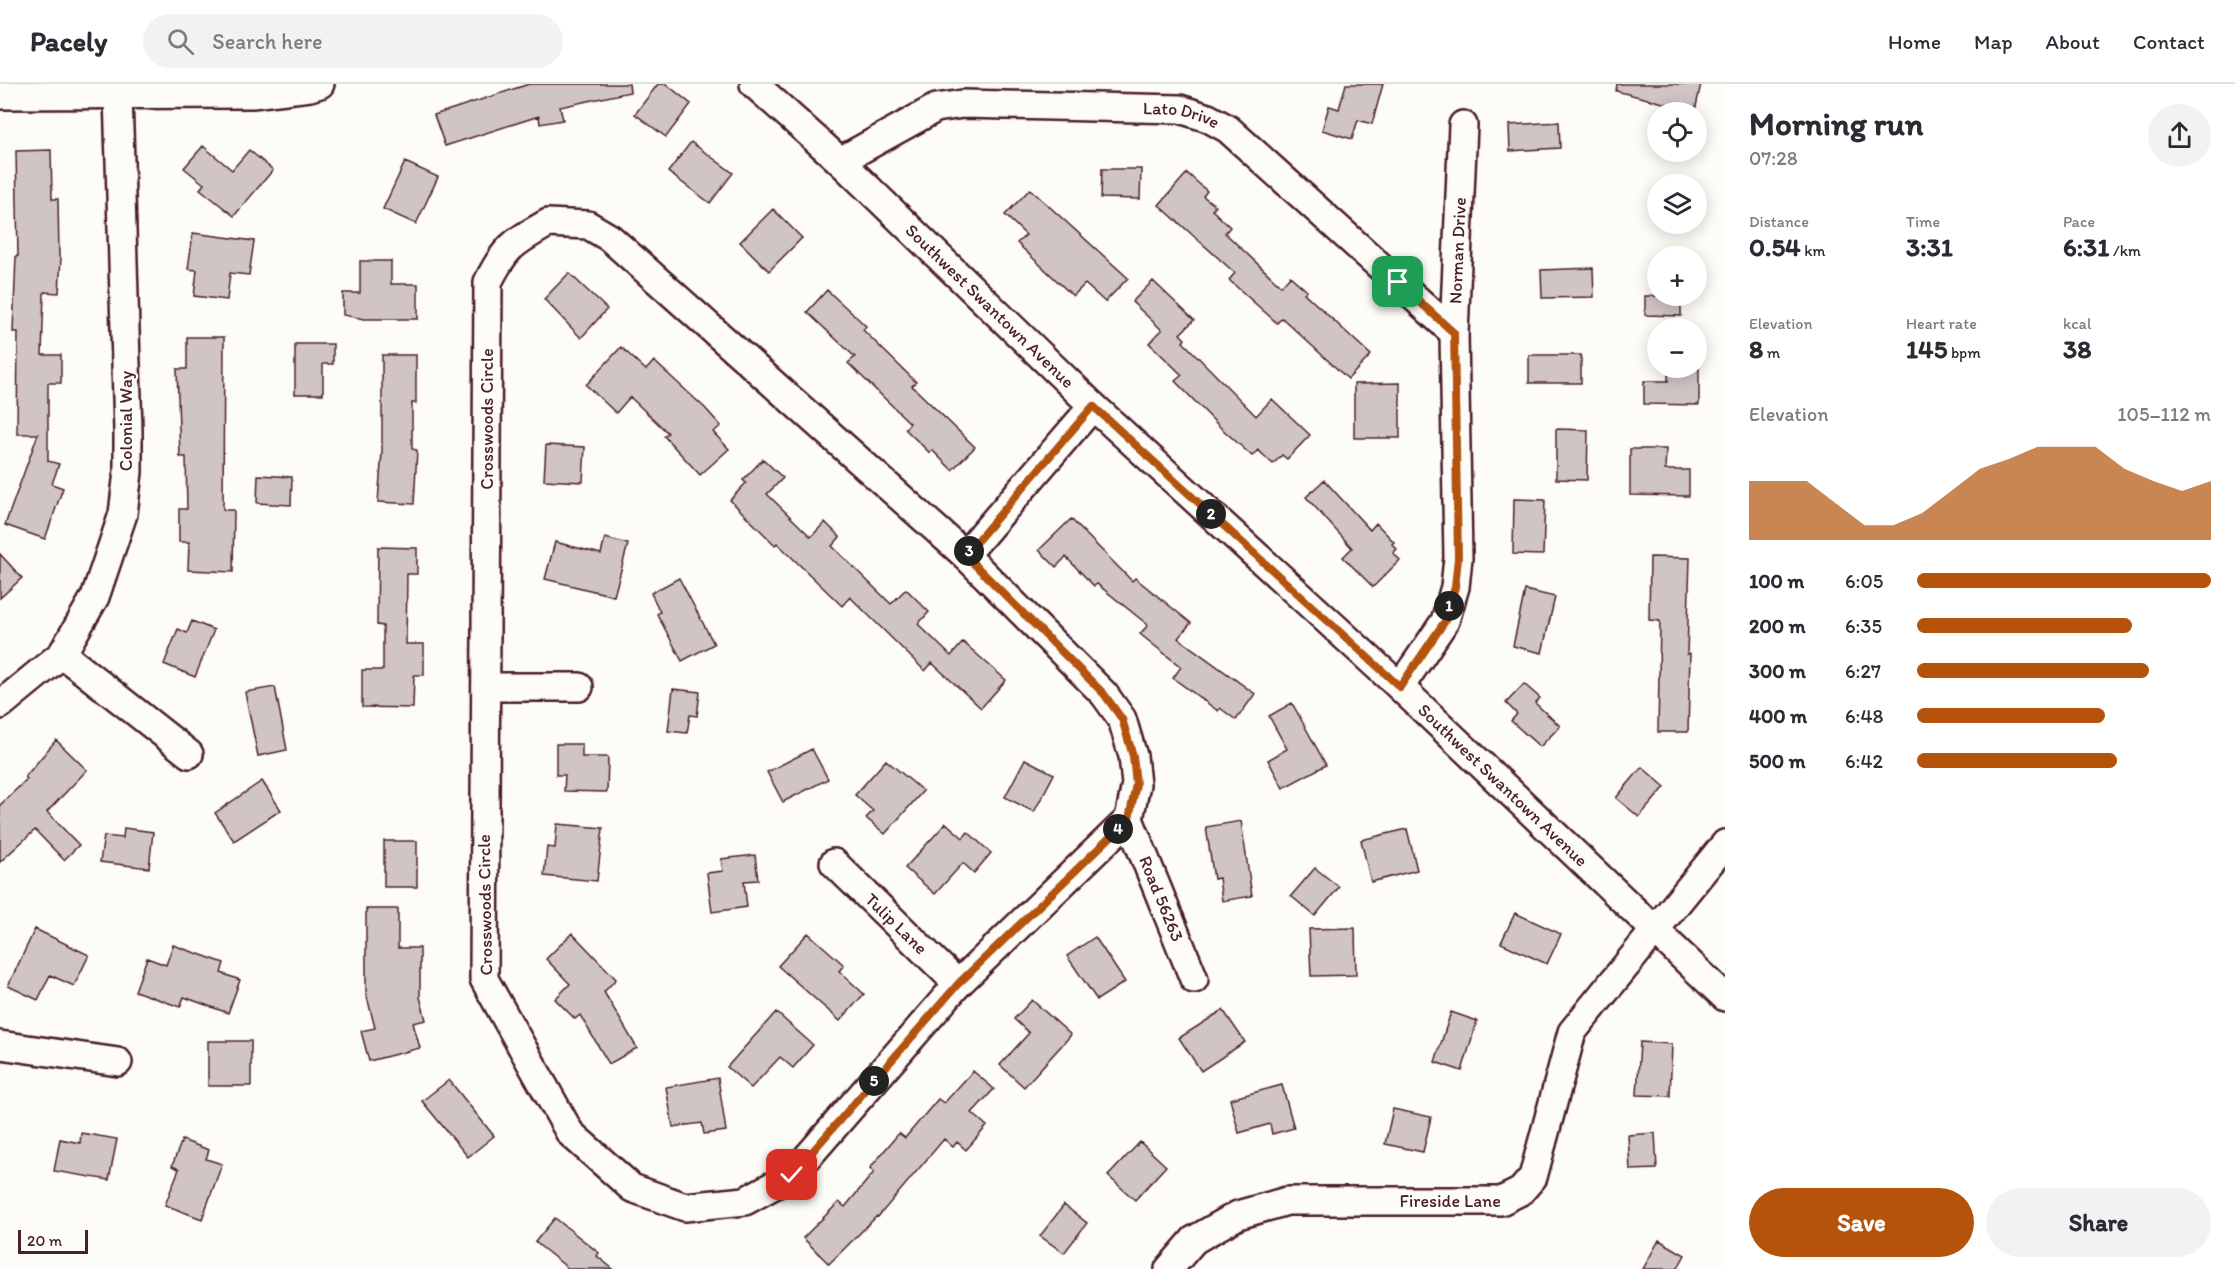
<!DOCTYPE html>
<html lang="en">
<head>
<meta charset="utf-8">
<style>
	:root { --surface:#fff; --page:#f2f2f3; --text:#2b2b33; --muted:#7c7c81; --line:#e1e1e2; --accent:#b45309 }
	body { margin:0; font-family:Itim,sans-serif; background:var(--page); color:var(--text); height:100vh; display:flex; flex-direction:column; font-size:22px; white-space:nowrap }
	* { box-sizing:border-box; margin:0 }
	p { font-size:20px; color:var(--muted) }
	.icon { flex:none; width:33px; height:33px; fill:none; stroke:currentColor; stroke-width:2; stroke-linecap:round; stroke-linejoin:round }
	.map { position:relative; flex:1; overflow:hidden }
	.panel { display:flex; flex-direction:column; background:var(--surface); width:510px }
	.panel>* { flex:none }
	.tools { position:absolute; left:1647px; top:18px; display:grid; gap:12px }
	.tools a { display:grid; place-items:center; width:60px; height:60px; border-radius:50%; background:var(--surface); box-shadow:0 3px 15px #0003; font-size:30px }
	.scale { position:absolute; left:18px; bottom:15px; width:70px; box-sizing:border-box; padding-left:6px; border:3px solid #4a1f2b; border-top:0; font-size:16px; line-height:21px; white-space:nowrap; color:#4a1f2b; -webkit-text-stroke:4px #fdfcf7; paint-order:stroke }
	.pin { position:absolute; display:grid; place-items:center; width:51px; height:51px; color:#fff; margin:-26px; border-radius:12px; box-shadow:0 3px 9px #0006 }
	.km { position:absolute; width:30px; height:30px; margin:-15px; border-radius:50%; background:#222; color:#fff; font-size:16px; line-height:30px; text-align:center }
	.round { display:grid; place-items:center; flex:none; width:63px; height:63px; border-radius:32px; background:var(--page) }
	.summary { display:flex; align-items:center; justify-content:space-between; height:102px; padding:0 24px }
	h1 { font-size:33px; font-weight:800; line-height:45px }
	.stats { display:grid; grid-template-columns:repeat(3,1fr); gap:9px; height:102px; padding:6px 24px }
	.stats div { display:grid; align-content:center }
	.stats b { font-size:26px; font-weight:800 }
	.stats small { font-size:16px; font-weight:400 }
	.stats p { font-size:16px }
	.chart { height:168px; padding:12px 24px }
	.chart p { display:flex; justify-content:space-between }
	.chart svg { width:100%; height:108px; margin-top:6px; fill:var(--accent); opacity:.7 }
	.button { display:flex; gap:12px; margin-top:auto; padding:12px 24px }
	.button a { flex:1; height:69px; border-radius:36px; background:var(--accent); color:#fff; font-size:24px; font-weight:800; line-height:69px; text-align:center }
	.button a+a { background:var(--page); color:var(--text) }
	ul { padding:0 24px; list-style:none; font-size:20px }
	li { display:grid; grid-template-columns:96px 72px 1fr; align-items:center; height:45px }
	li i { height:15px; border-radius:8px; background:var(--accent) }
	header { display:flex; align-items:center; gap:36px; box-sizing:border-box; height:84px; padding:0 30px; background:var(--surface); border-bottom:2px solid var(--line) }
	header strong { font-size:28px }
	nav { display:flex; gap:33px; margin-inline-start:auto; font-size:21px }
	.search { width:420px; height:54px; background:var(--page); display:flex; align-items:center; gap:15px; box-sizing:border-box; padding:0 21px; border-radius:33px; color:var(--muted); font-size:22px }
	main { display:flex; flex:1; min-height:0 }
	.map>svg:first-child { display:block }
	.building { fill:#d0c5c4; stroke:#4a1f2b; stroke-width:1.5 }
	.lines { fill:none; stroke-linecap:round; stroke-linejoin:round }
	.minor-casing { stroke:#4a1f2b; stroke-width:32 }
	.minor { stroke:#fdfcf7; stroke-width:27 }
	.route-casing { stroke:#fff; stroke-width:12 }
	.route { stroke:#b45309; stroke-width:8 }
	.labels { text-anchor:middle; stroke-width:4.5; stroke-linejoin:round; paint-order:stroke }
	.street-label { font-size:18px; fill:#4a1f2b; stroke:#fdfcf7 }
</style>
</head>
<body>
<header>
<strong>Pacely</strong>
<div class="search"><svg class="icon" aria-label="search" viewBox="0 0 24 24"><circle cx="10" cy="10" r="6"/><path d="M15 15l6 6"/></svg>Search here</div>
<nav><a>Home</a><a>Map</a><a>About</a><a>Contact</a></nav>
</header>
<main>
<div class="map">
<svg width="1725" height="1185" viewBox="0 0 1725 1185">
	<rect width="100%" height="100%" fill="#fdfcf7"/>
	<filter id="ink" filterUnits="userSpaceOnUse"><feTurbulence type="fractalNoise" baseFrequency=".0167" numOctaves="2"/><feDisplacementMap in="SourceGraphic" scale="12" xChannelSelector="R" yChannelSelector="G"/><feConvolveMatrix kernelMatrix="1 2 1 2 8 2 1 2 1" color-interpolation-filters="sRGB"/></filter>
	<g filter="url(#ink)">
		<!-- building -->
		<path class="building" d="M529,0H629L630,8L560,23L563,36L540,40L539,32L445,62L434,31Z
			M658,0H666L691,20L666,53L635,30Z
			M1346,0H1383L1372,40L1358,36L1352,55L1322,46L1329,22L1339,25Z
			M1617,0H1701L1695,27L1616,7Z
			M1559,38L1560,64L1510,67L1509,41Z
			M691,58L733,89L710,119L668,88Z
			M203,62L232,86L249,66L273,86L234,132L200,105L204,100L184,84Z
			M51,66L52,115H58L59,173L61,174L59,209L44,208L42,271H61V299H48V377L59,380L52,400L63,404L45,455L5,441L38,350H17L18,248H13L16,172H18L16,67Z
			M405,78L438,93L416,140L383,125Z
			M1102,85H1141L1140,115L1101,114Z
			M1187,89L1207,107L1203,112L1216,122L1212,126L1230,143L1225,149L1281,202L1290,192L1307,207L1304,209L1371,271L1348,295L1282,234L1277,239L1229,196L1235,189L1159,121Z
			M1030,105L1128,194L1105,218L1085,200L1073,212L1017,159L1026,151L1005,131Z
			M773,125L802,154L769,187L740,158Z
			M193,149L254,157L249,191L230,189L227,216L194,212L197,186L188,185Z
			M360,177H391V200H418V235H364L343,231V209H360Z
			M1593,184L1594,213L1542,214L1541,186Z
			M569,189L607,225L581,254L544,215Z
			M1153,197L1194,236L1180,250L1185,255L1183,258L1256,332L1272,315L1310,351L1287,375L1282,371L1273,380L1258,366L1252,372L1220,343L1175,297L1182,291L1149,259L1162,246L1132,218Z
			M827,206L866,242L863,246L916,298L912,302L975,363L952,386L932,366L930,369L905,345L910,339L848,279L855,273L807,228Z
			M1645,212H1681V232L1645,231Z
			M187,253H224L223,426H234L233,488L188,486L189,458H179V425H187L186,373H180L177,285H187Z
			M295,260H333V280H323V310H295Z
			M621,263L646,286L654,277L705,324L721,342L713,348L729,365L700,391L664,352L668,349L630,313L616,329L586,301Z
			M382,271H416V319H412V365L417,366L414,420L378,418L382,368Z
			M1529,271H1581V299H1529Z
			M1668,284H1699V321L1644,320V297H1668Z
			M1400,299V354H1354V300Z
			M1556,345L1588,346L1587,396L1556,395Z
			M546,361L585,363L583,398L544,396Z
			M1630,365H1666L1665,386H1689V412L1630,411Z
			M763,375L783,394L767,410L811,453L825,438L840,453L832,462L891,520L906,505L929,528L918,540L951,572L963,558L1006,596L981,624L932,579L925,587L850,513L842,522L777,459L775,461L730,416L746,399L743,396Z
			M258,391L292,393L291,421L257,419Z
			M1324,396L1370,446L1376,439L1394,458L1392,460L1397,465L1393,469L1400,476L1373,503L1343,473L1352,464L1306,413Z
			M1514,415L1545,416L1543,471L1513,470Z
			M1071,435L1132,497L1135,494L1191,539L1178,554L1255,610L1236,636L1220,624L1218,627L1173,594L1181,583L1140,550L1148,541L1097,500L1094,502L1066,473L1056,483L1039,466Z
			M605,454L628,460L614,512L545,495L555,458L601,470Z
			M378,463L417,464V490H407L406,560H424V591H414L413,624L362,623V586H383V542L377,541Z
			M0,470L22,494L0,514Z
			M1650,473L1690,474L1687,570H1690L1688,648H1658L1660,537L1649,536Z
			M679,494L714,560L682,577L657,530L660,528L651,509Z
			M1525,506L1555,513L1542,569L1513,562Z
			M192,537L214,546L195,593L164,580L178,545L187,549Z
			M1524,600L1540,614L1535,619L1560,642L1540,663L1511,637L1517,630L1506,619Z
			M275,603L287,666L258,672L245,608Z
			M673,605L700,608L697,632L690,631L687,649L668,647Z
			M1292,619L1326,681L1283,704L1268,676L1287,665L1269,632Z
			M56,656L87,686L47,728L79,761L64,776L35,746L0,778V721L27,695L25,693Z
			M556,660H582V673H608L607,708L564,707L565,691H556Z
			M812,665L828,695L783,718L767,688Z
			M1025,675L1054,690L1034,728L1005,713Z
			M886,676L923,707L885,750L866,734L873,727L855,711Z
			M1642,683L1665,703L1639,733L1616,714Z
			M262,697L281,726L234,757L215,729Z
			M1241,737L1252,812L1222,817L1219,794L1214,795L1206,743Z
			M946,739L963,754L968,748L991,769L974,789L963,779L935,810L905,784Z
			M557,740L603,744L597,797L544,792L547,763L555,764Z
			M124,744L153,748L149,784L100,778L104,752L123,754Z
			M1407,745L1417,786L1371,798L1361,756Z
			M384,757H417V803H384Z
			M755,771L758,796L744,797L747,823L712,828L707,789L723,787L721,775Z
			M1315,784L1339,803L1315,832L1291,812Z
			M366,825H398V864H420V913L426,936L413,939L420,964L369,977L361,947L375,944L366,909Z
			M1515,829L1561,850L1547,880L1501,859Z
			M1355,844L1356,891L1311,892L1309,845Z
			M35,845L89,871L74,902L50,891L38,916L8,902Z
			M572,849L616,895L604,908L637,964L609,980L580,931L575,935L555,915L570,900L546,875Z
			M808,849L844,881L839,887L864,910L840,937L778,882Z
			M1095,853L1125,898L1097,916L1067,872Z
			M173,861L224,879L221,889L240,896L228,929L184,913L180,923L135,907L147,874L166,881Z
			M1032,916L1071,951L1024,1003L1000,981L1029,949L1014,935Z
			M1223,926L1245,958L1201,987L1179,954Z
			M776,928L813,961L793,984L780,973L751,1004L727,983Z
			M1451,928L1477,937L1462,987L1435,978Z
			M208,957H251V1002H208Z
			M1640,958L1672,960L1670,1012L1637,1011Z
			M973,987L994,1005L972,1029L987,1042L966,1066L957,1058L953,1063L944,1055L878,1133L877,1132L829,1180L803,1154L839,1118L845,1123L874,1088L870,1084L899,1049L905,1054L938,1015L944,1019Z
			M718,994L726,1047L704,1050L702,1039L673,1043L666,1003Z
			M449,996L494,1052L468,1073L422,1017Z
			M1282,1001L1294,1044L1272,1050L1270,1040L1239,1049L1230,1015Z
			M1393,1025L1431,1033L1423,1068L1385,1060Z
			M81,1049L117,1055L109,1096L54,1087L60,1055L80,1059Z
			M1655,1049L1657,1085L1630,1086L1628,1051Z
			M182,1056L209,1066L206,1075L222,1080L202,1135L165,1121L179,1085L172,1082Z
			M1140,1058L1166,1082L1135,1116L1108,1092Z
			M1064,1121L1087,1139L1064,1169L1040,1152Z
			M555,1134L599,1169L597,1172L613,1185H569L535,1158Z
			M1659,1156L1685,1171L1677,1185H1643Z"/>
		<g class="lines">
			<!-- minor casing -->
			<g class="minor-casing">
				<g id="minor">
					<path id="s1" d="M754,0L840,77L1093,322L1400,603L1725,913"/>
					<path d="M0,11L252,10L310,3L320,0"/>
					<path id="s2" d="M840,77L936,24L963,20L1180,25L1208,34L1228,45L1454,249"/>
					<path d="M548,139L588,141L610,154L965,471L1104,610L1122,635L1133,672L1136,700L1129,735L958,900L792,1091L745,1117L685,1123L632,1104L570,1049L484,895L488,198C506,162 513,159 548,139Z"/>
					<path d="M965,471L1093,322"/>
					<path d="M62,570L189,670"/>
					<path d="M486,603H579"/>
					<path id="s3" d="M1400,603L1445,537L1455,503L1458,474L1454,249L1463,41"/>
					<path d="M0,621L62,570L95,513L123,430L128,388V347L118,10"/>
					<path id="s4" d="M1129,735L1194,895"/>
					<path id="s5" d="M834,779L958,900"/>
					<path d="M0,961L118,978"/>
					<path id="s6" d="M1169,1185L1194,1156L1238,1131L1287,1117H1501L1521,1107L1533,1093L1572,948L1725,760"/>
				</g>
			</g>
			<!-- minor -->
			<use href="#minor" class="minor"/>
		</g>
	</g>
	<g class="lines" filter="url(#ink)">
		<!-- route casing -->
		<g class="route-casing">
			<path id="route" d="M792,1091L958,900L1129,735L1136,700L1133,672L1122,635L1104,610L965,471L1093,322L1400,603L1445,537L1455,503L1458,474L1454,249L1398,198"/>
		</g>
		<!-- route -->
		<use href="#route" class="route"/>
	</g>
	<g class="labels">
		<!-- street labels -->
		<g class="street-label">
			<text dy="6" stroke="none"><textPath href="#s2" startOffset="356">Lato Drive</textPath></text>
			<text dy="6" stroke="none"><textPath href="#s3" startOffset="452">Norman Drive</textPath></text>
			<text dy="6" stroke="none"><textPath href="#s1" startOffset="324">Southwest Swantown Avenue</textPath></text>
			<text transform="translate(487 335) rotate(-90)" y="6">Crosswoods Circle</text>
			<text transform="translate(126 337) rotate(-90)" y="6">Colonial Way</text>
			<text dy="6" stroke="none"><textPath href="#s1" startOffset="1026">Southwest Swantown Avenue</textPath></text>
			<text dy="6" stroke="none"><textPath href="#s4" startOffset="86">Road 56263</textPath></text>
			<text transform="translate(485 821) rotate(-91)" y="6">Crosswoods Circle</text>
			<text dy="6" stroke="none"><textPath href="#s5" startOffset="87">Tulip Lane</textPath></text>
			<text dy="6" stroke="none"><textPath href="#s6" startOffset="303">Fireside Lane</textPath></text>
		</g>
	</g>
</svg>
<div class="tools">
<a><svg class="icon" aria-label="locate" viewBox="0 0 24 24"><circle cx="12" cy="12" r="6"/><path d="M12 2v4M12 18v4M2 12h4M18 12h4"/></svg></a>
<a><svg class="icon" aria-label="layers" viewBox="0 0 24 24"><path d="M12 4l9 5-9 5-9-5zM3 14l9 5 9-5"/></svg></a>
<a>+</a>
<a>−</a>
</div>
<div class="scale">20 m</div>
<div class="pin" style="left:1398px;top:198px;background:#1e9e55"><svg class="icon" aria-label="arrive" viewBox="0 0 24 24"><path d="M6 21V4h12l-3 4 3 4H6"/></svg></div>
<div class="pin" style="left:792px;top:1091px;background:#d93025"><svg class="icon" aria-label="check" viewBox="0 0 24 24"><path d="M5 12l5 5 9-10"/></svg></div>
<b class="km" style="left:1449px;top:522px">1</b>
<b class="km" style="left:1211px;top:430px">2</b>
<b class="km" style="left:969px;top:467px">3</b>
<b class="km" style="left:1118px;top:745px">4</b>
<b class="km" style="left:874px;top:997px">5</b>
</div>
<section class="panel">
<div class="summary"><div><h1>Morning run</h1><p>07:28</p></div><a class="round"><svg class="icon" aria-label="share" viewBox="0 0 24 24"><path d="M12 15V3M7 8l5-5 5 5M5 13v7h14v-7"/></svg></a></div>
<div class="stats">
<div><p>Distance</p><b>0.54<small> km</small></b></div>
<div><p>Time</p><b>3:31</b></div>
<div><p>Pace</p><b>6:31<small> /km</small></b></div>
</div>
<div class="stats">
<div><p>Elevation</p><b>8<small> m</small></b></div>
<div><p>Heart rate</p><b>145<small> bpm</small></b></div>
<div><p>kcal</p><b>38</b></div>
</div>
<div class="chart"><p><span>Elevation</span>105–112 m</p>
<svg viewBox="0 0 160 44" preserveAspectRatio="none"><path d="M0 44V20L10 20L20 20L30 29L40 38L50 38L60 33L70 24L80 15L90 11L100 6L110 6L120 6L130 15L140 20L150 24L160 20V44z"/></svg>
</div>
<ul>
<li><b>100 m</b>6:05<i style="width:100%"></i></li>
<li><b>200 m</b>6:35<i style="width:73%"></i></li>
<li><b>300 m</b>6:27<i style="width:79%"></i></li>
<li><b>400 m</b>6:48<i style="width:64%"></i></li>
<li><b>500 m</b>6:42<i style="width:68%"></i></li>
</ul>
<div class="button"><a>Save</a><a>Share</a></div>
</section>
</main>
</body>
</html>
